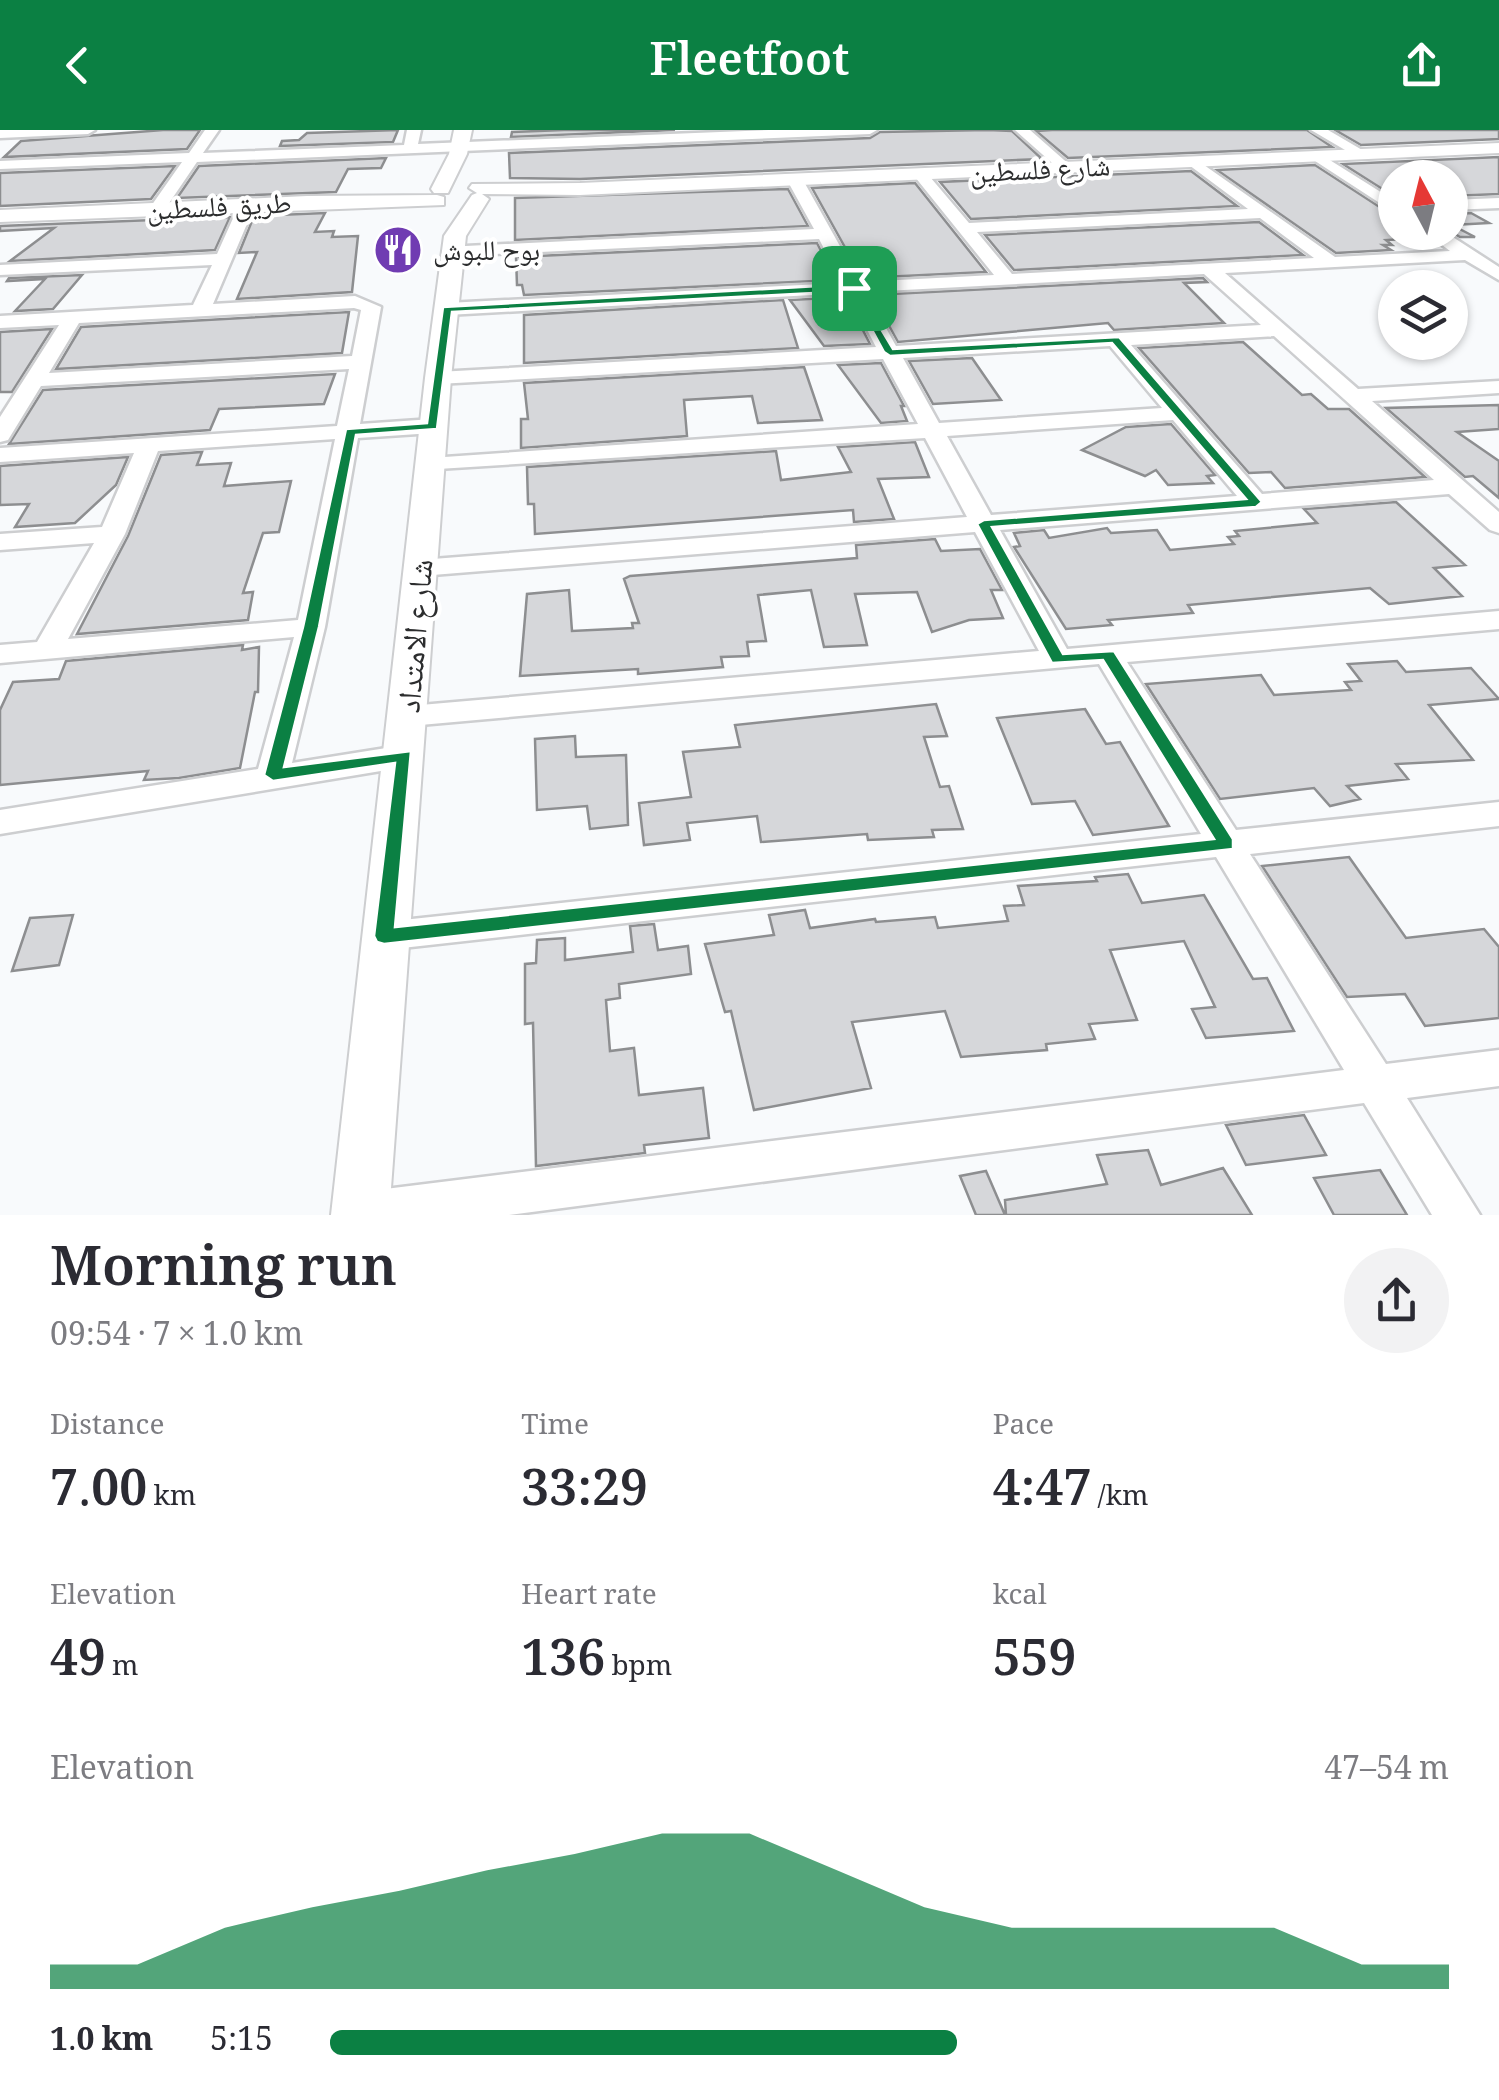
<!DOCTYPE html>
<html lang="en">
<head>
<meta charset="utf-8">
<style>
	:root { --surface:#fff; --page:#f2f2f3; --text:#2b2b33; --muted:#7c7c81; --accent:#0b8043 }
	body { margin:0; font-family:Georgia,"Noto Naskh Arabic",serif; background:var(--page); color:var(--text); height:100vh; display:flex; flex-direction:column; font-size:38px; white-space:nowrap }
	* { box-sizing:border-box; margin:0 }
	p { font-size:32px; color:var(--muted) }
	.icon { flex:none; width:55px; height:55px; fill:none; stroke:currentColor; stroke-width:2; stroke-linecap:round; stroke-linejoin:round }
	.map { position:relative; height:1085px; overflow:hidden }
	.drawer { display:flex; flex-direction:column; background:var(--surface); flex:1 }
	.drawer>* { flex:none }
	.needle { width:65px; rotate:353deg }
	.fabs { position:absolute; left:1378px; top:30px; display:grid; gap:20px }
	.fabs a { display:grid; place-items:center; width:90px; height:90px; border-radius:50%; background:var(--surface); box-shadow:0 2px 8px #0004; font-size:50px }
	.pin { position:absolute; display:grid; place-items:center; width:85px; height:85px; color:#fff; margin:-42px; border-radius:20px; box-shadow:0 5px 15px #0006 }
	.round { display:grid; place-items:center; flex:none; width:105px; height:105px; border-radius:52px; background:var(--page) }
	.headline { display:flex; align-items:center; justify-content:space-between; height:170px; padding:0 50px }
	h1 { font-size:55px; font-weight:600; line-height:75px }
	.figures { display:grid; grid-template-columns:repeat(3,1fr); gap:15px; height:170px; padding:10px 50px }
	.figures div { display:grid; align-content:center }
	.figures b { font-size:50px; font-weight:600 }
	.figures small { font-size:28px; font-weight:400 }
	.figures p { font-size:28px }
	.chart { height:280px; padding:20px 50px }
	.chart p { display:flex; justify-content:space-between }
	.chart svg { width:100%; height:180px; margin-top:10px; fill:var(--accent); opacity:.7 }
	ul { padding:0 50px; list-style:none; font-size:32px }
	li { display:grid; grid-template-columns:160px 120px 1fr; align-items:center; height:75px }
	li i { height:25px; border-radius:12px; background:var(--accent) }
	header { display:flex; justify-content:space-between; align-items:center; height:130px; padding:0 50px; background:var(--accent); color:#fff; font-size:45px; font-weight:600 }
	.map>svg:first-child { display:block }
	.building { fill:#d6d7da; stroke:#8d8e90; stroke-width:2.5 }
	.lines { fill:none; stroke-linecap:round; stroke-linejoin:round }
	.minor-casing { stroke:#cdced0; stroke-width:5 }
	.tertiary-casing { stroke:#cdced0; stroke-width:4 }
	.minor { fill:#fff; fill-rule:evenodd }
	.tertiary { fill:#fff; fill-rule:evenodd }
	.route { fill:#0b8043; stroke:#fff; stroke-width:2.5; fill-rule:evenodd }
	.labels { text-anchor:middle; stroke-width:8; stroke-linejoin:round; paint-order:stroke }
	.far-street-label { font-size:28px; fill:#2c2d2e; stroke:#fff }
	.far-poi-label { font-size:28px; fill:#2c2d2e; stroke:#fff; text-anchor:start }
	.street-label { font-size:32px; fill:#2c2d2e; stroke:#fff }
</style>
</head>
<body>
<header><svg class="icon" aria-label="back" viewBox="0 0 24 24"><path d="M15 5l-7 7 7 7"/></svg>Fleetfoot<svg class="icon" aria-label="share" viewBox="0 0 24 24"><path d="M12 15V3M7 8l5-5 5 5M5 13v7h14v-7"/></svg></header>
<div class="map">
<svg width="1499" height="1085" viewBox="0 0 1499 1085">
	<rect width="100%" height="100%" fill="#f8fafc"/>
	<!-- building -->
	<path class="building" d="M163,0H200L187,19L4,27L21,11Z
		M398,0L393,12L280,16L282,11L299,10L307,3Z
		M564,0H675L511,7L512,2Z
		M988,0L1012,1L1042,29L580,49L510,48L509,23L870,8L880,2Z
		M1052,0H1307L1332,17L1068,28L1036,1Z
		M1335,0H1499V9L1361,15Z
		M1499,27V64L1450,66V48H1395V67L1343,34Z
		M386,28L381,38L348,39L336,62L177,68L199,36Z
		M1315,35L1395,87V102H1421L1427,108L1386,110L1392,115H1383L1391,120L1336,123L1217,40Z
		M175,36L151,69L0,76V43Z
		M1191,41L1237,76L971,89L940,52Z
		M915,53L986,142L862,148L812,58Z
		M788,59L808,96L515,110V68Z
		M325,83L315,102L334,101L332,107L358,106L352,162L237,169L257,122L239,123L254,86Z
		M1471,83L1489,93L1452,95L1475,107H1460L1450,101V84Z
		M230,87L215,120L10,131L54,98L0,101V96Z
		M1259,92L1303,125L1014,140L985,105Z
		M817,113L836,150L524,165L522,155H517L516,127Z
		M82,145L53,179L15,181L45,149L7,151L9,148Z
		M1203,148L1207,152L1184,153L1224,193L1114,200L1108,193L898,212L872,165Z
		M846,167L870,214L824,216L790,170Z
		M783,170L798,218L524,233V185Z
		M349,182L342,223L56,239L81,197Z
		M52,199L12,262H0V202Z
		M1243,212L1302,265L1311,264L1328,279H1349L1425,347L1285,358L1271,342L1249,343L1139,218Z
		M972,228L1001,270L933,274L909,231Z
		M881,233L904,276H901L907,291L881,293L838,235Z
		M804,237L822,290L758,293L752,266L684,270L687,306L521,318V289H528L524,253Z
		M335,244L324,274L219,279L210,300L9,314L43,260Z
		M1499,275V299L1457,302L1499,331V368L1473,346L1465,347L1386,278Z
		M1171,294L1215,345L1207,346L1213,353L1168,355L1156,340L1145,346L1082,320L1126,297Z
		M915,312L929,347L878,349L894,389L854,392L853,380L535,404L534,374H528L527,337L776,321L781,350L851,342L838,317Z
		M202,322L197,335L231,333L224,356L291,351L279,402L263,403L243,463L253,462L248,490L77,504L128,406L161,325Z
		M128,327L116,355L75,393L15,397L29,374L0,375V336Z
		M1396,372L1465,435L1434,438L1462,466L1389,474L1370,458L1188,475L1193,483L1108,490L1112,495L1066,499L1014,417L1020,416L1014,403L1044,400L1049,408L1107,398L1111,403L1157,400L1170,420L1234,414L1228,407L1239,406L1235,401L1317,393L1304,379Z
		M935,409L941,421L980,419L1002,460H991L1003,488L969,490L932,502L917,462L855,464L867,515L824,517L811,460L758,465L766,511L747,512L749,526L721,527L723,537L638,544V539L520,546L527,464L569,460L572,501L633,498L632,493H639L624,449L630,446L857,428L856,415Z
		M243,515L242,520L259,517L258,562H255L240,638L179,648L144,650L148,641L0,655V580L13,552L59,549L66,531Z
		M1397,531L1406,542L1471,538L1499,569L1429,575L1473,630L1396,634L1408,649L1347,656L1360,669L1330,676L1314,658L1220,669L1146,554L1261,545L1274,565L1351,560L1345,552L1361,551L1348,534Z
		M936,574L947,606L924,607L940,657L949,656L963,699L932,700L934,707L868,710L867,704L761,712L757,686L687,693L690,710L644,715L639,673L691,667L683,622L740,617L735,595Z
		M1085,579L1106,614L1120,612L1169,696L1093,705L1075,671L1032,674L997,588Z
		M575,606L576,627L626,625L628,695L590,699L587,676L537,680L535,609Z
		M1349,727L1406,808L1484,799L1499,817V888L1425,896L1405,864L1347,867L1262,736Z
		M1128,744L1142,773L1204,765L1253,849L1267,848L1294,901L1206,908L1192,879L1215,877L1184,811L1110,820L1137,890L1089,894L1095,909L1046,914L1047,920L961,927L945,881L852,892L871,958L754,980L731,881L725,882L705,814L774,805L769,785L805,780L810,798L875,789L876,792L935,787L938,798L1008,791L1004,776L1024,775L1018,756L1097,751L1095,747Z
		M73,785L59,835L12,841L30,788Z
		M654,794L658,820L688,816L691,844L619,854L620,868L606,870L610,921L634,918L639,965L703,958L709,1008L644,1015L645,1023L536,1036L533,893L525,894V834L536,833L537,810L565,808V830L633,822L630,796Z
		M1304,985L1326,1025L1246,1035L1226,995Z
		M1148,1020L1161,1055L1223,1038L1252,1085H1006L1005,1070L1107,1054L1097,1025Z
		M1380,1040L1407,1085H1334L1314,1048Z
		M986,1041L1005,1085H976L960,1046Z"/>
	<g class="lines">
		<!-- minor casing -->
		<g class="minor-casing">
			<path id="minor" d="M0,0H95L88,4L0,8Z
				M205,0H219L203,23L404,15L407,0H421L418,14L769,0H877L870,4L197,32L163,82L157,84L149,79L182,32L0,39V31L189,23Z
				M1015,0H1030L1072,37L1060,40Z
				M1311,0H1328L1369,24L1357,27Z
				M1317,22L1395,71V83L1312,29L1310,26Z
				M1194,28L1335,127L1450,121L1425,102H1445L1499,137V150L1465,130L1225,143L1358,259L1499,251V263L1372,271L1499,382V403L1490,400L1449,364L1000,400L1067,519L1499,481V499L1127,532L1236,700L1499,672V696L1250,724L1386,934L1499,920V956L1407,968L1480,1085H1432L1364,973L509,1085H339L345,1068L361,1062L1344,940L1216,727L384,820L371,816L365,806L371,796L384,792L1201,704L1099,534L409,596L398,593L393,586L398,579L409,576L1039,521L975,402L420,446L410,444L407,438L410,432L420,430L967,387L925,308L422,340L418,335L430,328L918,294L883,229L438,254L427,248L438,242L876,217L848,163L447,185L437,179L447,173L842,153L819,109L452,126L443,121L446,117L814,99L787,50L795,45L803,50L860,152L994,145L915,47V41H925L969,93L1248,79L1189,35L1187,32ZM1260,88L1314,128L1012,144L977,102ZM1204,144L1261,195L896,216L866,162ZM1274,206L1434,350L1262,364L1131,215ZM1110,216L1162,278L939,293L903,228ZM1173,290L1237,366L991,385L947,306Z
				M1499,68V78L1450,80V70Z
				M247,70L255,75L213,174L355,166L381,177L360,294L433,289L444,296L433,303L358,308L325,497L292,633L405,615L416,619L421,626L416,633L405,637L0,704V680L258,639L294,507L0,533V515L37,512L94,413L0,420V404L102,397L134,323L0,332V318L337,296L349,239L41,256L8,310L0,312V287L59,195L0,198V186L193,175L212,135L0,145V135L217,124L239,75ZM354,178L361,180L352,226L49,243L79,193ZM335,309L298,490L68,509L125,404L158,321Z"/>
		</g>
		<!-- tertiary casing -->
		<g class="tertiary-casing">
			<path id="tertiary" d="M454,0H472L467,24L448,63H434L431,59L449,24Z
				M1499,13V23L580,65L482,64L489,69L466,106L451,248L389,1085H331L425,248L444,106L472,65L477,63L469,58L472,54L580,53Z
				M437,65L444,67V75L0,92V80L307,66Z"/>
		</g>
		<!-- minor -->
		<use href="#minor" class="minor"/>
		<!-- tertiary -->
		<use href="#tertiary" class="tertiary"/>
	</g>
	<!-- route -->
	<path class="route" d="M854,154L893,219L1119,207L1262,372L1256,377L992,397L1063,524L1114,521L1233,709V719L384,814L377,812L374,806L395,633L273,651L264,645L303,497L346,299L427,293L443,177ZM851,161L884,222L890,226L1112,213L1246,369L984,390L977,394L1052,533L1103,530L1214,709L395,797L411,621L284,637L319,497L356,305L437,299L452,182Z"/>
	<!-- icons -->
	<defs>
		<g id="restaurant-disc" transform="scale(2.5)"><circle r="9.5" fill="#703cb2" stroke="#fff"/><path d="M-5-6h1v4h1v-4h1v4h1v-4h1v5L-1.5 .5V6h-2V.5L-5-1ZM5-6V6H3V1.5H1.5Q1.5-4 5-6Z" fill="#fff"/></g>
	</defs>
	<g fill-rule="evenodd">
		<use href="#restaurant-disc" x="398" y="120"/>
	</g>
	<g class="labels">
		<!-- far-street labels -->
		<g class="far-street-label">
			<text transform="translate(1040 39) rotate(-3)" y="10">شارع فلسطين</text>
			<text transform="translate(219 76) rotate(-3)" y="10">طريق فلسطين</text>
		</g>
		<!-- far-poi labels -->
		<g class="far-poi-label">
			<text x="433" y="130">بوح للبوش</text>
		</g>
		<!-- street labels -->
		<g class="street-label">
			<text transform="translate(415 506) rotate(-85)" y="11">شارع الامتداد</text>
		</g>
	</g>
</svg>
<div class="fabs">
<a><svg class="needle" viewBox="-14 -14 28 28"><path d="M0-13l5 13h-10z" fill="#e53935"/><path d="M0 13l5-13h-10z" fill="#7c7c81"/></svg></a>
<a><svg class="icon" aria-label="layers" viewBox="0 0 24 24"><path d="M12 4l9 5-9 5-9-5zM3 14l9 5 9-5"/></svg></a>
</div>
<div class="pin" style="left:854px;top:158px;background:#1e9e55"><svg class="icon" aria-label="arrive" viewBox="0 0 24 24"><path d="M6 21V4h12l-3 4 3 4H6"/></svg></div>
</div>
<section class="drawer">
<div class="headline"><div><h1>Morning run</h1><p>09:54 · 7 × 1.0 km</p></div><a class="round"><svg class="icon" aria-label="share" viewBox="0 0 24 24"><path d="M12 15V3M7 8l5-5 5 5M5 13v7h14v-7"/></svg></a></div>
<div class="figures">
<div><p>Distance</p><b>7.00<small> km</small></b></div>
<div><p>Time</p><b>33:29</b></div>
<div><p>Pace</p><b>4:47<small> /km</small></b></div>
</div>
<div class="figures">
<div><p>Elevation</p><b>49<small> m</small></b></div>
<div><p>Heart rate</p><b>136<small> bpm</small></b></div>
<div><p>kcal</p><b>559</b></div>
</div>
<div class="chart"><p><span>Elevation</span>47–54 m</p>
<svg viewBox="0 0 160 44" preserveAspectRatio="none"><path d="M0 44V38L10 38L20 29L30 24L40 20L50 15L60 11L70 6L80 6L90 15L100 24L110 29L120 29L130 29L140 29L150 38L160 38V44z"/></svg>
</div>
<ul>
<li><b>1.0 km</b>5:15<i style="width:56%"></i></li>
</ul>
</section>
</body>
</html>
